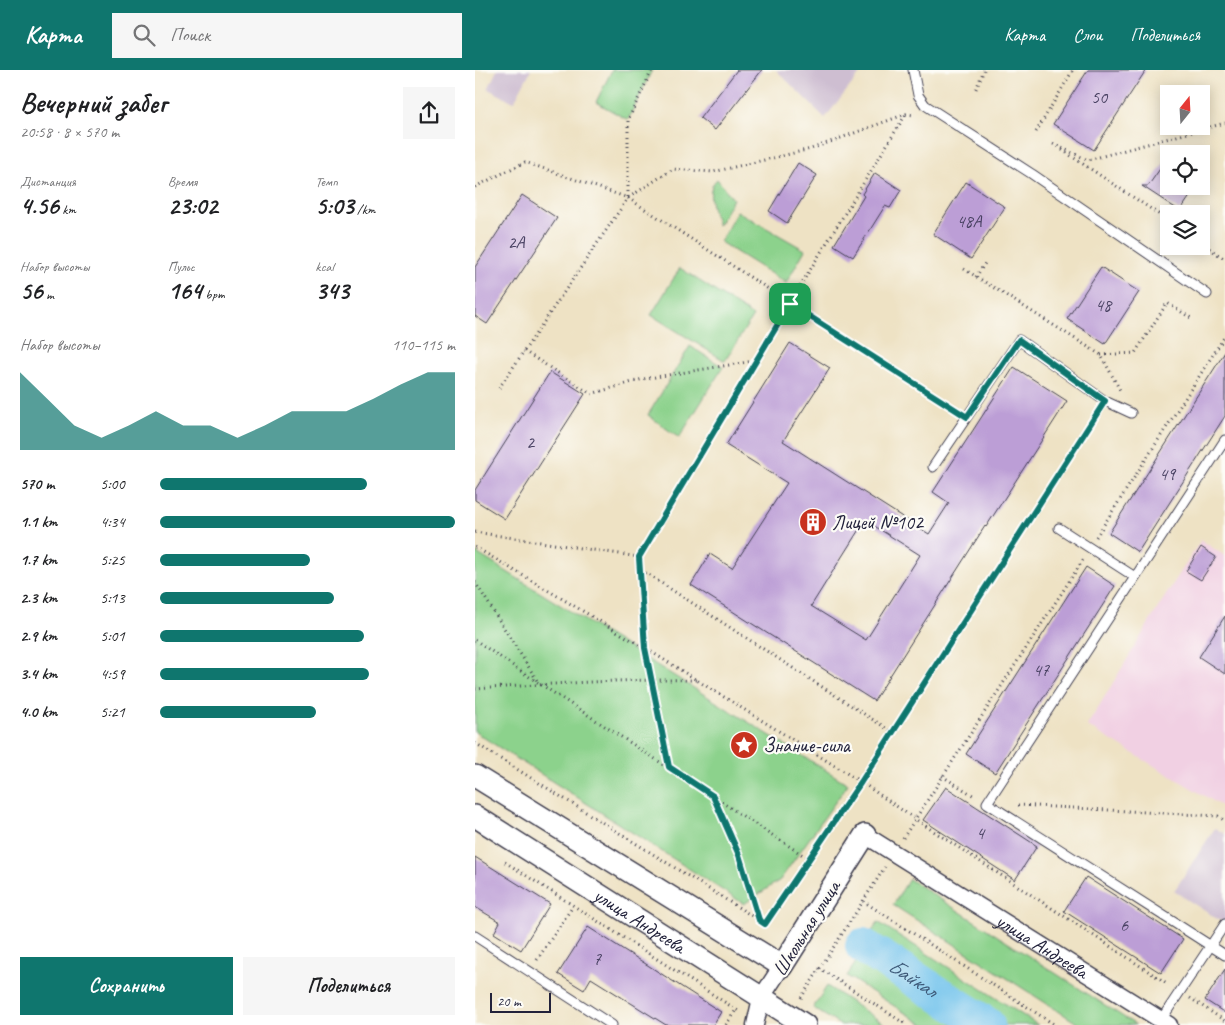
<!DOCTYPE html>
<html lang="ru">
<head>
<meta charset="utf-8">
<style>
	:root { --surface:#fff; --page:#f6f6f6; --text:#202124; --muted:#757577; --accent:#0f766e }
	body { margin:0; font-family:Caveat,sans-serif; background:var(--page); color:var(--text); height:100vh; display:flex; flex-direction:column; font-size:19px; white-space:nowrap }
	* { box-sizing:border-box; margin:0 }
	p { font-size:16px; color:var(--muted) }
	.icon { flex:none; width:28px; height:28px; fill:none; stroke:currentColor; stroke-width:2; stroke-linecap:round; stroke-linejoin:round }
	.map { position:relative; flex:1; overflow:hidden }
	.panel { display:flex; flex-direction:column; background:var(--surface); width:475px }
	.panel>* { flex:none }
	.needle { width:32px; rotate:18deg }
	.fabs { position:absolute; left:685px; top:15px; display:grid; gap:10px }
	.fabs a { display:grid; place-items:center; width:50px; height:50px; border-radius:0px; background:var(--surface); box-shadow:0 2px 12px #0003; font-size:25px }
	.scale { position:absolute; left:15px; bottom:12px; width:61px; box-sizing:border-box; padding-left:5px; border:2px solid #22223b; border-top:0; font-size:14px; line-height:18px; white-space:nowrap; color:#22223b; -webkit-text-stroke:4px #fdfcf7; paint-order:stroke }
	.pin { position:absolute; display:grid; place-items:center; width:42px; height:42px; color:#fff; margin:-21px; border-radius:10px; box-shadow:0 2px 8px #0006 }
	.round { display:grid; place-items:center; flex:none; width:52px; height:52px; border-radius:0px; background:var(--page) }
	.overview { display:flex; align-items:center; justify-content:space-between; height:85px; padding:0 20px }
	h1 { font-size:28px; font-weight:700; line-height:38px }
	.stats { display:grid; grid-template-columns:repeat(3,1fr); gap:8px; height:85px; padding:5px 20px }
	.stats div { display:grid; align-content:center }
	.stats b { font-size:25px; font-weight:700 }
	.stats small { font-size:14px; font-weight:400 }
	.stats p { font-size:14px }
	.chart { height:140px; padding:10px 20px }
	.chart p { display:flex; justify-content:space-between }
	.chart svg { width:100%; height:90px; margin-top:5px; fill:var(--accent); opacity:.7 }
	.action { display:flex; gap:10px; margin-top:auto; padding:10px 20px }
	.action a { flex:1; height:58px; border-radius:0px; background:var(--accent); color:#fff; font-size:20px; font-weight:700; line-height:58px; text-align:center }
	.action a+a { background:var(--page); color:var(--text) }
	ul { padding:0 20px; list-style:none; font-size:16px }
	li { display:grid; grid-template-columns:80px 60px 1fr; align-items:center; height:38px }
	li i { height:12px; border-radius:6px; background:var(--accent) }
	header { display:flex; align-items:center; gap:30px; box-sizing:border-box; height:70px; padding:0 25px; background:var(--accent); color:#fff }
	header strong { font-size:24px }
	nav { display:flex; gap:28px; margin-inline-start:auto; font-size:18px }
	.search { width:350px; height:45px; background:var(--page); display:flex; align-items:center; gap:12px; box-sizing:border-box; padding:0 18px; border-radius:0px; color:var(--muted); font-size:19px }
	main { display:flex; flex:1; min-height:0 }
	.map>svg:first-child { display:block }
	.built { fill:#f1d0e3 }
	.industrial { fill:#cebed1 }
	.green { fill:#8cd28c; stroke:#577a64 }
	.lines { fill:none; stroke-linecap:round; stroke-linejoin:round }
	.river { stroke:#71c2ec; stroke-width:36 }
	.building { fill:#bc9ed6; fill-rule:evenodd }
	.service-casing { stroke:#413f50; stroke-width:11 }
	.minor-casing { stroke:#413f50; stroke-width:19 }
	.tertiary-casing { stroke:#413f50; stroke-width:24 }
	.path { stroke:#413f50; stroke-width:3; stroke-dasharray:1 4; stroke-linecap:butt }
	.service { stroke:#fff; stroke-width:9 }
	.minor { stroke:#fff; stroke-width:16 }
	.tertiary { stroke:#fff; stroke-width:21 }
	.route-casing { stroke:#fff; stroke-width:10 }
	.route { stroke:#0f766e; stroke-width:6 }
	.labels { text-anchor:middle; stroke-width:4.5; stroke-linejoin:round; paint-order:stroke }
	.number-label { font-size:18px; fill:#484162 }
	.poi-label { font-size:20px; fill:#22223b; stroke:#fdfcf7; text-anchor:start }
	.street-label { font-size:20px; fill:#22223b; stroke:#fdfcf7 }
	.water-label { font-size:21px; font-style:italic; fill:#3e5a79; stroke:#fdfcf7 }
</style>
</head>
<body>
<header>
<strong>Карта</strong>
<div class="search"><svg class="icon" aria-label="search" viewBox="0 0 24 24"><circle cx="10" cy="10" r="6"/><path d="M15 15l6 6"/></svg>Поиск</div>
<nav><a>Карта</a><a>Слои</a><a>Поделиться</a></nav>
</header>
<main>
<section class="panel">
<div class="overview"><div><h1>Вечерний забег</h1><p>20:58 · 8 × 570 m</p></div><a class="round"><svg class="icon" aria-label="share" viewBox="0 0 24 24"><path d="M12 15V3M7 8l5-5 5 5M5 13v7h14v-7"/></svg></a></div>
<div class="stats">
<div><p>Дистанция</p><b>4.56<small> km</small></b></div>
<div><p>Время</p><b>23:02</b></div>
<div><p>Темп</p><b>5:03<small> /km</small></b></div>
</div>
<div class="stats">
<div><p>Набор высоты</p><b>56<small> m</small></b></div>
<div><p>Пульс</p><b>164<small> bpm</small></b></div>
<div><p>kcal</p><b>343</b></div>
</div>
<div class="chart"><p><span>Набор высоты</span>110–115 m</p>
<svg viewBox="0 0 160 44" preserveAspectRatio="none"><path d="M0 44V6L10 19L20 32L30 38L40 32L50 25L60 32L70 32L80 38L90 32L100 25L110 25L120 25L130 19L140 12L150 6L160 6V44z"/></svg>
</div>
<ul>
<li><b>570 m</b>5:00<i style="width:70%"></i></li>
<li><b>1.1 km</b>4:34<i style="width:100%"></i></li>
<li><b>1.7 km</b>5:25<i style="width:51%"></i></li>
<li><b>2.3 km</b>5:13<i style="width:59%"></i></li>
<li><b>2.9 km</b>5:01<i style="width:69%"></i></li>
<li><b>3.4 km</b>4:59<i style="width:71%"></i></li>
<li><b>4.0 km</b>5:21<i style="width:53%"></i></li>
</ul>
<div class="action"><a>Сохранить</a><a>Поделиться</a></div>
</section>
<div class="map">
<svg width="750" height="955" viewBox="0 0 750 955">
	<rect width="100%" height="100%" fill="#fdfcf7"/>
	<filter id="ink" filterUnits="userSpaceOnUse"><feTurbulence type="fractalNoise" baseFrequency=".02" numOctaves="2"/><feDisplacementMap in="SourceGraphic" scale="10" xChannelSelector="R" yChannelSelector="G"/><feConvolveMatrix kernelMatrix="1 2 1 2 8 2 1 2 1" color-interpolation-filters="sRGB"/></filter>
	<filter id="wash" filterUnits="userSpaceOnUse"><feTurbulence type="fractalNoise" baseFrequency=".0096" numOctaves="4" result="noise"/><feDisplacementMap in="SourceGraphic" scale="20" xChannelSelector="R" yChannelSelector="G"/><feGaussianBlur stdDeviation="1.12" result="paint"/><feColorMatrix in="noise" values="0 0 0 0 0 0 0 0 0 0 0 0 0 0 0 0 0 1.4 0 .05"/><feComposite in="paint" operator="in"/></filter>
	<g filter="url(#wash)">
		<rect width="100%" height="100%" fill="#eee2c4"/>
		<!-- built -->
		<path class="built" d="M726,470L750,486V738L612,656L686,533Z"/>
		<!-- industrial -->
		<path class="industrial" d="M22,0H56L39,32L13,19Z
			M301,0H388L350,48Z
			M740,758L750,764V854L699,821Z"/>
		<!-- green -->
		<path class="green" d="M137,0H177L153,50L121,32Z
			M242,109L258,129L243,156C239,142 229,121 242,109Z
			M262,141L330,180L311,213L245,172Z
			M205,198L278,246L250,291L176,245Z
			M215,276L248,297L204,368L173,345Z
			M0,482L373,714L305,810L269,834L0,662Z
			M434,809L661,955H605L418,835Z
			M403,852L563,955H525L393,868Z
			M385,886L493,955H449L372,906Z
			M352,916L411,955H365L338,938Z"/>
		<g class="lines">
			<!-- river -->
			<path class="river" id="s1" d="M388,876L512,955"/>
		</g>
		<g id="blocks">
			<!-- building -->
			<path class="building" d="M262,0H287L240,60L225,48Z
				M613,0H671L619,80L578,54Z
				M694,86V116H722L705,141L667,116H673Z
				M323,93L342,105L312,153L294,141Z
				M400,103L426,120L415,138L410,136L378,187L359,175L389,126L387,124Z
				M491,112L530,137L496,189L458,164Z
				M47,125L82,148L12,254L0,246V197Z
				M626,197L664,222L630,274L592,249Z
				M315,273L355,298L308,371L454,464L474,433L458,422L539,297L592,331L511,457L510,456L399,631L216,515L235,484L257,498L312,413L251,375ZM390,450L445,485L391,570L336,536Z
				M750,282V346L663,482L634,463Z
				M75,302L110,324L30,449L0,430V420Z
				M726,477L741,487L726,510L711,501Z
				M611,497L640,516L520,703L491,684Z
				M750,546V604L724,587Z
				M471,717L562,776L540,810L448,750Z
				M0,787L75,834L46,880L19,863L25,852L0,837Z
				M611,807L708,869L686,903L589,841Z
				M113,857L246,942L238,955H191L116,908L109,920L83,904Z
				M750,899V943L730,930Z"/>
		</g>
	</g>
	<g filter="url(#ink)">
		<use href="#blocks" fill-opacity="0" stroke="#413f50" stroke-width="1"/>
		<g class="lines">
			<!-- service casing -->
			<g class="service-casing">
				<path id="service" d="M438,0L443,25L450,35L557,104L732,224
					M750,370L512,733L750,885
					M458,397L544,270L630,331L656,343
					M584,458L660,507
					M0,866L137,955
					M686,950L750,854"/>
			</g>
			<!-- minor casing -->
			<g class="minor-casing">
				<g id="minor">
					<path id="s2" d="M390,765L694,955"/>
					<path d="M280,955L286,928L307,896"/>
				</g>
			</g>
			<!-- tertiary casing -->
			<g class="tertiary-casing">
				<g id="tertiary">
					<path d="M0,706L307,896L390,765"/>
					<path id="s3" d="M0,746L330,955"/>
				</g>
			</g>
			<!-- path -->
			<path class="path" d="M501,19L509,0
				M561,62L598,0
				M578,74L613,90L750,53
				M587,80L694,151
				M0,117L50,92L153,128L480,340
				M153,127V50L177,0
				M726,173L750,189
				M489,199L626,285L646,322
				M501,207L510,193
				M49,281L116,324L168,309L279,291
				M626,285L660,283L692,233L716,248
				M24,318L153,128L198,99L238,102L336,79L431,44L439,45
				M0,462L164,487L170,578L194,697
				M621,467L750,266
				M0,477L170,578L386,712L443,751L693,914
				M164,487L279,291L431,44
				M166,500L417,662
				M0,512L63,612
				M0,570L65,614L334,789
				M0,619C74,614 148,609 222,610
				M0,673L290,854L386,712L623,342
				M467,706L501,727
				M238,726L264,785L284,849
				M543,735L743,746L750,751
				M428,768L608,490
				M30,792L265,942
				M388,831L580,955
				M62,890L98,836
				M344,898L432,955
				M326,928L410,797
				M715,928L750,951
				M251,955L261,940"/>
			<!-- service -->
			<use href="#service" class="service"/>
			<!-- minor -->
			<use href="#minor" class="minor"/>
			<!-- tertiary -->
			<use href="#tertiary" class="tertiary"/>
		</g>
	</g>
	<g class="lines" filter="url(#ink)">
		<!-- route casing -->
		<g class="route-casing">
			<path id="route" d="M315,234L492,347L544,270L630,331L386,712L290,854L284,850L264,785L238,726L194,697L170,578L164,487Z"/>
		</g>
		<!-- route -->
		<use href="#route" class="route"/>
	</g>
	<!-- icons -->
	<defs>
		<g id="building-disc" transform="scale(1.4375)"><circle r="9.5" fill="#c8321e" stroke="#fdfcf7"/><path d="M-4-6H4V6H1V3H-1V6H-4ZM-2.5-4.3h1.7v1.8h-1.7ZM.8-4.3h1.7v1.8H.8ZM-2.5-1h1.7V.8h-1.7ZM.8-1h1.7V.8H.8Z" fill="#fff"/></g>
		<g id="sight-disc" transform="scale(1.4375)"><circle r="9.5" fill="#c8321e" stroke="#fdfcf7"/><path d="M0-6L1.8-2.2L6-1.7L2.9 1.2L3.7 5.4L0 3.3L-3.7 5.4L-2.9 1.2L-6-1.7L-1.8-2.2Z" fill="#fff"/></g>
	</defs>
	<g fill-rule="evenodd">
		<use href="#building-disc" x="338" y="452"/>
		<use href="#sight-disc" x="269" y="675"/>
	</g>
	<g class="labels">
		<!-- number labels -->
		<g class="number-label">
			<text x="624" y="33">50</text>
			<text x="494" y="157">48А</text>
			<text x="41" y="178">2А</text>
			<text x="628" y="241">48</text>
			<text x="55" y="378">2</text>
			<text x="692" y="410">49</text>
			<text x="566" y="606">47</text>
			<text x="505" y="769">4</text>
			<text x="649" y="861">6</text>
			<text x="122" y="895">7</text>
		</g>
		<!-- poi labels -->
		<g class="poi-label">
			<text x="357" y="459">Лицей №102</text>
			<text x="288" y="682">Знание-сила</text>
		</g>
		<!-- street labels -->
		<g class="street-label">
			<text dy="7" stroke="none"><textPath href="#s3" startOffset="195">улица Андреева</textPath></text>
			<text transform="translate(331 858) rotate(-58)" y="7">Школьная улица</text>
			<text dy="7" stroke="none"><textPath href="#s2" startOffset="209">улица Андреева</textPath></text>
		</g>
		<!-- water labels -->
		<g class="water-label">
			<text dy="7" stroke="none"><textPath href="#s1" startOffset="59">Байкал</textPath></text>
		</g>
	</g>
</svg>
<div class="fabs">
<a><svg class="needle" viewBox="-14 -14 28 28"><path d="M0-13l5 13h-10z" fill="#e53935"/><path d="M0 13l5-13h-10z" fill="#757577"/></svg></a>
<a><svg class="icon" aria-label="locate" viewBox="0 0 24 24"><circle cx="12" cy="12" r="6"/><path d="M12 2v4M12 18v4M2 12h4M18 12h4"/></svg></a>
<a><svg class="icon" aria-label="layers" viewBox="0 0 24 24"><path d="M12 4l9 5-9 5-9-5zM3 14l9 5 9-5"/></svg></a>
</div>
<div class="scale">20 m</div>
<div class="pin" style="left:315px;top:234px;background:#1e9e55"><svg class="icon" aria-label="arrive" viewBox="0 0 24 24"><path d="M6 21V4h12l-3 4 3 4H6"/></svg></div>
</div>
</main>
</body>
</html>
